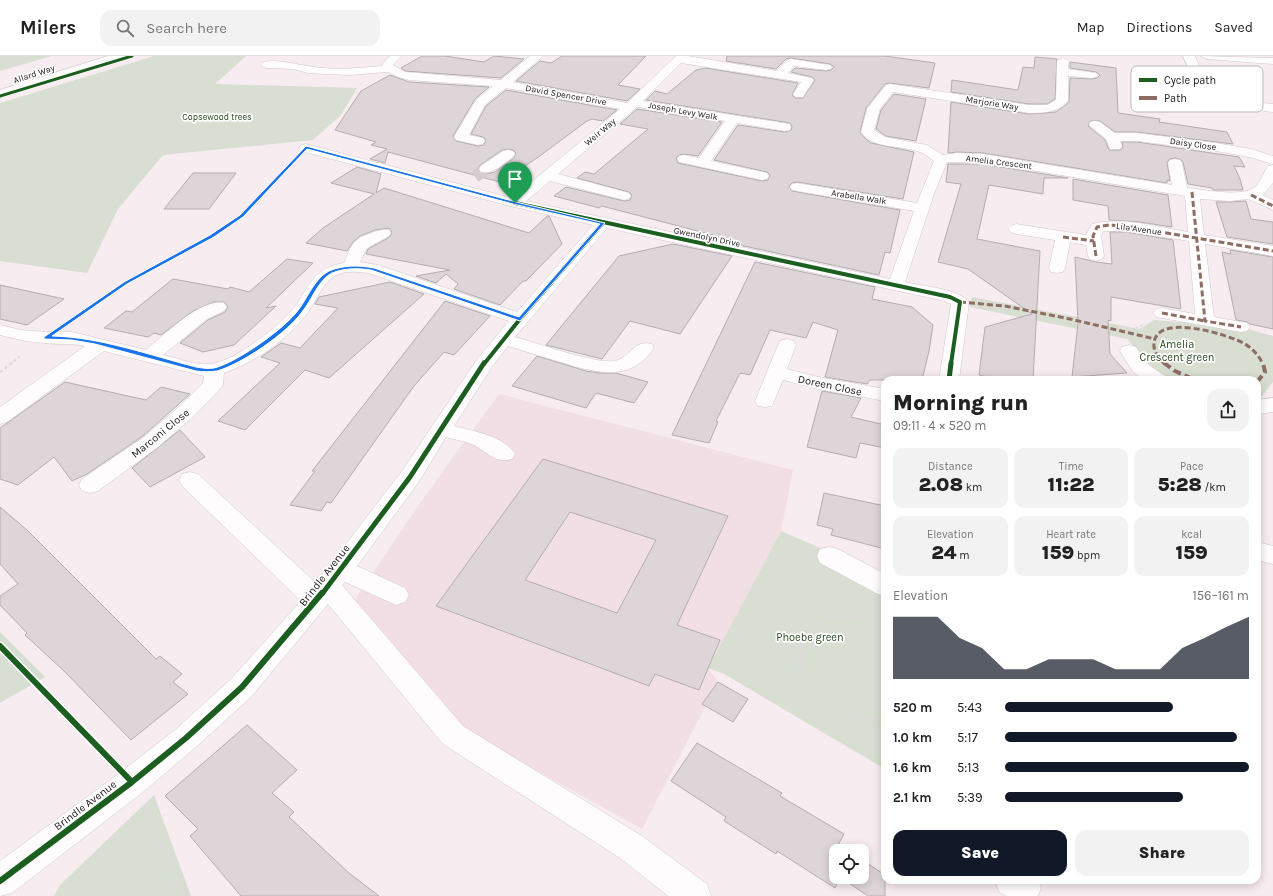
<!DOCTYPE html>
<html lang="en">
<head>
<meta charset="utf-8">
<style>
	:root { --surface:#fff; --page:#f2f2f2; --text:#222; --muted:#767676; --line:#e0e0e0; --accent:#111827 }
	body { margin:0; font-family:Karla,sans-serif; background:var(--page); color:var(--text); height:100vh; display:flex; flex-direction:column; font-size:15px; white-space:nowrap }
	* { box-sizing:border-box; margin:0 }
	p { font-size:13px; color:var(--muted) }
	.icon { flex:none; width:22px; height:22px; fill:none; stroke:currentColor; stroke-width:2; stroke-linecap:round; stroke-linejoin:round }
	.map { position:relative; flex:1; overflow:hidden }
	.panel { position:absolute; left:881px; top:320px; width:380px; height:508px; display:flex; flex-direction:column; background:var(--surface); border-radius:12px; box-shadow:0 2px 10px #0003 }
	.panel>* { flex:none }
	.controls { position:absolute; left:829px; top:788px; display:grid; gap:8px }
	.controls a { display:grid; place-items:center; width:40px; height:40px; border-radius:8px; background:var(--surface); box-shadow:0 2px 10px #0003; font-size:20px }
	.pin { position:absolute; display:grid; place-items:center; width:34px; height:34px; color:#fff; margin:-41px -17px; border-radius:50% 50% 50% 0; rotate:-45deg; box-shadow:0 0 4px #0007 }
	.pin .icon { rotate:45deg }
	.round { display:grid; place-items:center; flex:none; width:42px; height:42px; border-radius:12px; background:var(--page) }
	.summary { display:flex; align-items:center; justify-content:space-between; height:68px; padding:0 12px }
	h1 { font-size:22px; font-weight:800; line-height:30px }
	.stats { display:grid; grid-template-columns:repeat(3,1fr); gap:6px; height:68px; padding:4px 12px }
	.stats div { display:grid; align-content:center; border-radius:10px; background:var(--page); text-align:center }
	.stats b { font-size:20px; font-weight:800 }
	.stats small { font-size:11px; font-weight:400 }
	.stats p { font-size:11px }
	.chart { height:112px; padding:8px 12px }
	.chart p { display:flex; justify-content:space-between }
	.chart svg { width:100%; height:72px; margin-top:4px; fill:var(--accent); opacity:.7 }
	.action { display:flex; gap:8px; margin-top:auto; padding:8px 12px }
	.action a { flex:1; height:46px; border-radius:12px; background:var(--accent); color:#fff; font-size:16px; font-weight:800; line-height:46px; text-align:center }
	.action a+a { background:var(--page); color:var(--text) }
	ul { padding:0 12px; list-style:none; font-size:13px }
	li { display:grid; grid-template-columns:64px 48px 1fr; align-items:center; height:30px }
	li i { height:10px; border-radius:5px; background:var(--accent) }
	header { display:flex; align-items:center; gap:24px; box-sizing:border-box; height:56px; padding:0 20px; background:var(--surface); border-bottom:1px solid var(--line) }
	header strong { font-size:19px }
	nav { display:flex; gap:22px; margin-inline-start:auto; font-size:14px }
	.search { width:280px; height:36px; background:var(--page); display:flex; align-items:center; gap:10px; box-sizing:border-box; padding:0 14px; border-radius:12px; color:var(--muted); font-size:15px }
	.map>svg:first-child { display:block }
	.built { fill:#f2dee5 }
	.green { fill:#d8ded1 }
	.building { fill:#ded5d9; stroke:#b4adb0; fill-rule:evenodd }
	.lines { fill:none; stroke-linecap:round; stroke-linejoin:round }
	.minor-tunnel { stroke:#d6ccd0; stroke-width:12; stroke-dasharray:12 6; stroke-linecap:butt }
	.minor-casing { stroke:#d1c9cc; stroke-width:1 }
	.major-casing { stroke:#d1c9cc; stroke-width:1 }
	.path-far3 { stroke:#dedadc; stroke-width:1.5; stroke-dasharray:1.5 1.5; stroke-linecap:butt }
	.path-far2 { stroke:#dedadc; stroke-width:2; stroke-dasharray:2.5 2.5; stroke-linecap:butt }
	.path-far1 { stroke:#dedadc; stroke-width:2.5; stroke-dasharray:3 3; stroke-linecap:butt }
	.path { stroke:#dedadc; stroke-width:3.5; stroke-dasharray:4 4; stroke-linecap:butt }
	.minor { fill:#fefcfd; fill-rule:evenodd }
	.major { fill:#fefcfd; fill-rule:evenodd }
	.quiet-far1 { stroke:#8d6e63; stroke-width:3; stroke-dasharray:6 3; stroke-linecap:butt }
	.quiet { stroke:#8d6e63; stroke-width:4; stroke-dasharray:8 4; stroke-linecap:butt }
	.cycleway-far3-casing { stroke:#fff; stroke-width:4.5 }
	.cycleway-far2-casing { stroke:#fff; stroke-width:6 }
	.cycleway-far1-casing { stroke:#fff; stroke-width:8 }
	.cycleway-casing { stroke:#fff; stroke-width:9 }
	.cycleway-far3 { stroke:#1b5e20; stroke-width:3 }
	.cycleway-far2 { stroke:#1b5e20; stroke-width:4 }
	.cycleway-far1 { stroke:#1b5e20; stroke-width:5 }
	.cycleway { stroke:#1b5e20; stroke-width:6 }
	.route { fill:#1a73e8; stroke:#fff; fill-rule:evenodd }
	.labels { text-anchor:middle; stroke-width:3.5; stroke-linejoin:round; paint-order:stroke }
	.far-street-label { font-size:9px; fill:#1c1618; stroke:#fff }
	.far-park-label { font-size:9px; fill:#26491b; stroke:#fff }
	.park-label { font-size:11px; fill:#26491b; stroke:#fff }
	.street-label { font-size:11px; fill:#1c1618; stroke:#fff }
	.key { fill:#fff; stroke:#bbb9ba; stroke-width:1 }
	.key-label { font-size:11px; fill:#1c1618 }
</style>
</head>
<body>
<header>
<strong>Milers</strong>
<div class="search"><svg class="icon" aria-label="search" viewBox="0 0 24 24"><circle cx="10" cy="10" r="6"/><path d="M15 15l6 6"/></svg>Search here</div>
<nav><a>Map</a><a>Directions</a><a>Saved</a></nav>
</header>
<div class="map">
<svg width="1273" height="840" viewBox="0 0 1273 840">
	<rect width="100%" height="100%" fill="#f7ecf0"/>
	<!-- built -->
	<path class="built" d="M499,338L793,414L781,475L708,612L718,626L642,773L462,673L354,545L423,443Z"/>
	<!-- green -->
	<path class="green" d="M0,0H52L0,15Z
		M154,0H246L215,28L357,32L341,59L313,84L163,99L118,153L87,217L0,205V47Z
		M972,241L1140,273L1154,264L1241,271L1273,280V326L1262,340L1257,341V324H1167L1155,315L1127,283L970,251Z
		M781,475L885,520V713L724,618L708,612Z
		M0,576L45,621L0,647Z
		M154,739L191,840H54L60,829Z"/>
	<!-- building -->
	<path class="building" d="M422,0H445L484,6L494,0L524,3L501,22L405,15L401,12Z
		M562,0H646L618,29L640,33L627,45L516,25L540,5L551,7Z
		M727,0H885L935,7L929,32L890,27L885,28L866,52L860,76L865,82L871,87L914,96L903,143L797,126L792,127L789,130L792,135L900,154L890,197L885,196L879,219L702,181L713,179L602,150L599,152L554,140L566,131L624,145L630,144L632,139L629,136L577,122L585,116L594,118L648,73L620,68L637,53L722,66L698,100L684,98L679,99L676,102L678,107L762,125L768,124L770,119L767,116L714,104L738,69L785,76L791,74L792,71L790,67L646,44L655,35L667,38L696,14L705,12L798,27L792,39L795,42H803L815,24L812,21L791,16L795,12L826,15L831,14L834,11L830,8L791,2L786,3L776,13L726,5Z
		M1035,1L1057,3L1055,43L1047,48H1029L951,36L952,24L1018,34L1023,11L1034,12Z
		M1070,6L1116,12L1118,57L1160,63L1159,66L1227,76L1233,88L1137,76H1115L1100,65H1090L1088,70L1105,84L1109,94H1121L1123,91L1122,86H1137L1239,101L1245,111L1234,110L1240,123L1243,134H1213L1212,132L1188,128L1183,106L1180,103L1175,102L1170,103L1167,106L1170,125L1167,124V127L983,97L957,96L948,97L951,46L1029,58L1056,56L1069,46L1070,22L1092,23L1097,22L1100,19L1096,16L1070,12Z
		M390,19L409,26L489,31L475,43L453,80L456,85L478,90L484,89L486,84L483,81L471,78L486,50L506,34L617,54L603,65L592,63L587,65L537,102L500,126L388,96L385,107L370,103L387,93L371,89L376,86L335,74L361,35ZM508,93L513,94L516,97L514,102L495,116L486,118L480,117L478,112L480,109L502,94Z
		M894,38L926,43L916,85L886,80L876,73L881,54Z
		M948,108H983L1068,122H1044L1043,138L989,129L977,183L1040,195L1033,324H1000L979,319L985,271L1032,258L968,213L938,206L961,128L946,126Z
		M357,111L381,118L376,137L384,132L529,177L547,160H549L562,188L526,225H523L500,249L454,233L458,228L446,218L436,227L416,220L450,214L366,198L368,193L390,181L392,176L389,172L375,174L360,180L353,186L347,195L306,187L323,172L374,138L331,127Z
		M193,117H236L209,153H164Z
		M1073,123L1168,139L1172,171L1140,166L1109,164L1108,150L1073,144Z
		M1246,145L1251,163L1273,166V188L1227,181L1216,146H1230Z
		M1110,176H1126L1173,184L1181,253L1111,241V265L1108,264L1110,298L1127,317L1072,321L1078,267L1075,201L1096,206L1112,208Z
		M673,188L732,200L680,278L630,265L602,303L546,289L619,200Z
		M1230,194L1273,201V273L1250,268L1247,266L1236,264L1222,196L1231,198Z
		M287,203L313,207L266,252L276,250L234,289L203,296L180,287L208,264L225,256L228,251L224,246H214L193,255L161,279L154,277L148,281L104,272L126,255L132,256L173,223L228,233L230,231L249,236Z
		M755,206L875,231L872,243L912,251L933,269L929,295L922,324H870L867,328L825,321L838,274L813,266L806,282L770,274L750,319L740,317L716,365L718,366L709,387L672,379Z
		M390,226L424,238L329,322L305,314L245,374L218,365L280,307L261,301L281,287L300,292L338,252L315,248L319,241Z
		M0,229L64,243L27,269L0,263Z
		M445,245L490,260L454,299L444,296L414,330L331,447L327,446L321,455L290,449L315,415H312Z
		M537,300L586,315L599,317H616L648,326L634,347L596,337L586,352L512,330Z
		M65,326L146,344L161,331L190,338L143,380L87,418L72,425L54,401L18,429L0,423V372Z
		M822,335L861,342L851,361L885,369V392L860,387L856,402L807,391Z
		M180,374L205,401L150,431L132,412Z
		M543,403L728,460L677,569L720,584L699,634L655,618L649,630L436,550ZM570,456L656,484L617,557L525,524Z
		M824,437L885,450V493L831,479L833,473L817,469Z
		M0,451L27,474L156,603L160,600L182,618L173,626L188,638L131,684L64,615L25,579L27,577L0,549V540L18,528L0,508Z
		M718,626L748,643L733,666L702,648Z
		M247,669L297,714L272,737L294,756L289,761L349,817L379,840H241L190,780L198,773L165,740Z
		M697,687L782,737L780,740L844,778L838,789L848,795H836V821H840L835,832L777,795L776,798L724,765L726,761L671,725Z
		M862,804L885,819V840H868L840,821H862Z"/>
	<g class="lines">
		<!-- minor-tunnel -->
		<path class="minor-tunnel" d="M475,121L486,113"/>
		<!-- minor casing -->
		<g class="minor-casing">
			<path id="minor" d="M390,0H402L393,9L405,16L501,24L530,0H543L513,26L627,47L676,0H688L777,15L787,4L791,3L830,9L832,11L830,13L826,14L794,10L788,17L812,22L814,24L803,41H795L793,38L801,26L681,7L643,45L790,68L791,71L790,74L785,75L737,67L711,105L767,117L769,120L767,123L762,124L679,106L677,103L679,100L684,99L699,102L725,65L637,51L558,118L629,137L631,140L629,143L624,144L550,125L526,145L890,223L914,155L797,135L792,134L790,131L792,128L797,127L917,147L934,105C929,101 923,97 917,95C900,89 872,93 861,76L867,53L886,29L890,28L1029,49H1047L1056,44L1057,5L1063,2L1069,5L1068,13L1096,17L1098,19L1096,21L1092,22L1068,20V45C1059,57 1042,57 1029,57L893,36L880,53L874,74L885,81L927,89L943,99L957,97L983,98L1172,129L1168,107L1170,104L1175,103L1180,104L1182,107L1187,132C1202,133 1241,142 1255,131C1261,126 1263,117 1268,110L1273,109V127L1263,139L1273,144V154L1248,143L1230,145L1200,143L1204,179L1273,190V200L1205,188L1214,261L1247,267L1250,271L1247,275L1241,276L1156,261L1153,257L1156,253L1162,252L1195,258L1189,185L1126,175H1103L1101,180L1104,200L1102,203L1096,205L1090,203L1088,200L1086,189L1070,186L1065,212L1063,216L1057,217L1051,216L1049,212L1055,184L1016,178L1011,176L1008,173L1011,170L1016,168L1086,179L1092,168C1123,160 1157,171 1188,176L1185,140L983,106H947L934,138L905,226C921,230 960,233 969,246L959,324H939L951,248L945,245L607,172L515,281C538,287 594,308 614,305C631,302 633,283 652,288L654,292C630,328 595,316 560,306C543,301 525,295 508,290L493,309L454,370C473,375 504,380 515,398L512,403C496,408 487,396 474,389C466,385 455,384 446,381L418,427L357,510L405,532L409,539L405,546L396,549L345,526L342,529L463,670L642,780L707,828L711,840H668L620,802L443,688L328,548L252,640L196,691L143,736L12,837L0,840V805L121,716L176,673L232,622L301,545L182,430L179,424L182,418L190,416L198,418L316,527L402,415L478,302L509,265L368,217C358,216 345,214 335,220C321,228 316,247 306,259C286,285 255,306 224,317L223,329L220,333L194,360L158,391L98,435L90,437L82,435L79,429L82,423L144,381L180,350L203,327L204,320L104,295L7,366L0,368V351L85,290C71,287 58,289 44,287C29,286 15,283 0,279V269L21,274L46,276H72L146,294C163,280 201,242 224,247L227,251L224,255L207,263L163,299C178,302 196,310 211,308C236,304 282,269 296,249C311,227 314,212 344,207C347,201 349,192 354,187C360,180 380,172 389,174L391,177L389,180L367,192L360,206L378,209L517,256L593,169L510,150L301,95L299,92L301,89L306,88L512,142L620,53L506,32L485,49L469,79L483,82L485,85L483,88L478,89L456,84L454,81L476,44L493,30L409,24L398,21L388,16L350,19L325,18L308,17L293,13L266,12L260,9C267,0 298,9 308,10C332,15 358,12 382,10L383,7Z
				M1183,0H1195L1211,38L1226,43L1273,48V56L1224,50L1202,43Z
				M1201,0L1273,2V8L1207,3Z
				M1095,65L1100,66L1115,77H1137L1216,87L1251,93L1273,100V108L1249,101L1216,95L1137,85H1120L1122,90L1120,93H1110L1106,83L1089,69L1090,66Z
				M508,94L513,95L515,98L513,101C504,107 493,119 481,116L479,113L481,110L503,95Z
				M787,283L794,285L796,289L787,313L818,321L885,333V345L818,333L783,324L772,350L765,351L758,350L755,345L778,289L780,285Z
				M1129,289L1136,291L1147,308L1165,320L1168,324H1145L1133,316L1120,295L1122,291Z
				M1273,342V356L1257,358V344Z
				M1257,486L1273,490V508L1257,504Z
				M829,491L838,493L885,518V540L876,537L820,507L817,500L820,493Z
				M995,824H1038L1041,832L1038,840H1007L999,836Z"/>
		</g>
		<!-- major casing -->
		<g class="major-casing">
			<path id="major" d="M108,0H125L123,2L0,42V34Z"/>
		</g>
		<!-- path-far3 -->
		<path class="path-far3" d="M267,133L293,105"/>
		<!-- path-far2 -->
		<path class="path-far2" d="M75,262L126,227L212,180L242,160L268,132
			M1131,274L1145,268
			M10,308L22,299"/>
		<!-- path-far1 -->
		<path class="path-far1" d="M0,316L12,307"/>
		<!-- path -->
		<path class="path" d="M885,568L876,563L848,560L828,561L812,572L802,589L800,615L814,639L841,657L878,664L885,663
			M144,752L186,840"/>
		<!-- minor -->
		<use href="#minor" class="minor"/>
		<!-- major -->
		<use href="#major" class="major"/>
		<!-- quiet-far1 -->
		<path class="quiet-far1" d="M1192,136L1205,265L1241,271
			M1251,139L1273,150
			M1063,181L1094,185
			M1096,200L1093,180L1097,171L1109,169L1126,170L1273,195
			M960,246L1005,250L1070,263L1155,283
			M1162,257L1205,265
			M1165,308C1160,304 1155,298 1154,291C1151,254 1230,279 1245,288C1253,293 1259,300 1263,308"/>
		<!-- quiet -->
		<path class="quiet" d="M1164,307L1175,315L1195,324
			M1257,326L1265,316L1263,307"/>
		<!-- cycleway-far3 casing -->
		<g class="cycleway-far3-casing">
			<path id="cycleway-far3" d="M0,40L132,0"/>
		</g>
		<!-- cycleway-far2 casing -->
		<g class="cycleway-far2-casing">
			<path id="cycleway-far2" d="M515,147L950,241L960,246L951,308
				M484,308L520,263L603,167"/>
		</g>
		<!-- cycleway-far1 casing -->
		<g class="cycleway-far1-casing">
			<path id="cycleway-far1" d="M949,324L951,307
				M322,538L410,421L484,307"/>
		</g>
		<!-- cycleway casing -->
		<g class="cycleway-casing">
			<path id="cycleway" d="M0,590L132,726
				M0,825L132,726L186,682L242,631L322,537"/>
		</g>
		<!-- cycleway-far3 -->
		<use href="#cycleway-far3" class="cycleway-far3"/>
		<!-- cycleway-far2 -->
		<use href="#cycleway-far2" class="cycleway-far2"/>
		<!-- cycleway-far1 -->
		<use href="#cycleway-far1" class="cycleway-far1"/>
		<!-- cycleway -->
		<use href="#cycleway" class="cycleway"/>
	</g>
	<!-- route -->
	<path class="route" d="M306,90L516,146L605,167L520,265L371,214C358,212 344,212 332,217C318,224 312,244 302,256C287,277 242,308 217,315C210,316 203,316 196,315L95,288L72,284L44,283V281L124,226L210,179L240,159ZM307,93L513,148L600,168L519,261L374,212C359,209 343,209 329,215C315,222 308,241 299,253C286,272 236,307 214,312C208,313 202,312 196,311C149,299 100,281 52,280L127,228L214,181L243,161Z"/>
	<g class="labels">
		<!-- far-street labels -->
		<g class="far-street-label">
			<text transform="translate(34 18) rotate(-18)" y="3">Allard Way</text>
			<text transform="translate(566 39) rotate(10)" y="3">David Spencer Drive</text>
			<text transform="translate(992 47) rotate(9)" y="3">Marjorie Way</text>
			<text transform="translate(683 55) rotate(10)" y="3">Joseph Levy Walk</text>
			<text transform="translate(600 76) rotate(-40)" y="3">Weir Way</text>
			<text transform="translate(1193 88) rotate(8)" y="3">Daisy Close</text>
			<text transform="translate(999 106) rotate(7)" y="3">Amelia Crescent</text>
			<text transform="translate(859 141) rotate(9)" y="3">Arabella Walk</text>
			<text transform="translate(1139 173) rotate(8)" y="3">Lila Avenue</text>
			<text transform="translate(707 181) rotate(12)" y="3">Gwendolyn Drive</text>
		</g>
		<!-- far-park labels -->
		<g class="far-park-label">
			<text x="217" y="64">Copsewood trees</text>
		</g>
		<!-- park labels -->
		<g class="park-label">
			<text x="1177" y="292">Amelia<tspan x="1177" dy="13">Crescent green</tspan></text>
			<text x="810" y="585">Phoebe green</text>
		</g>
		<!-- street labels -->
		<g class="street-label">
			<text transform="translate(830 329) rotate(12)" y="4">Doreen Close</text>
			<text transform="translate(160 377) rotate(-39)" y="4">Marconi Close</text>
			<text transform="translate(324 519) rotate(-52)" y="4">Brindle Avenue</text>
			<text transform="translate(85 749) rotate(-37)" y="4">Brindle Avenue</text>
		</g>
	</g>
	<!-- legend -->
	<rect x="1131" y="10" width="132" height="46" rx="6" class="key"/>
	<rect x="1139" y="22" width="18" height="4" fill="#1b5e20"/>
	<rect x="1139" y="40" width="18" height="4" fill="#8d6e63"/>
	<g class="key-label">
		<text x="1164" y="28">Cycle path</text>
		<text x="1164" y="46">Path</text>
	</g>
</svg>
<div class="controls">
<a><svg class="icon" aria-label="locate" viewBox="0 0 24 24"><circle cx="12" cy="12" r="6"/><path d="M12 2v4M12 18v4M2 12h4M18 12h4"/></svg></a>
</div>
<div class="pin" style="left:515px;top:147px;background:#1e9e55"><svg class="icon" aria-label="arrive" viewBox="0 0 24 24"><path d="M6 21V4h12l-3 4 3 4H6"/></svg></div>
<section class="panel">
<div class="summary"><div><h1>Morning run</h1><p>09:11 · 4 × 520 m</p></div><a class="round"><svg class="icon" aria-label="share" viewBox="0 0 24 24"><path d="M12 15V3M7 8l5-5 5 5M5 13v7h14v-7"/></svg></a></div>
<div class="stats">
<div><p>Distance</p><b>2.08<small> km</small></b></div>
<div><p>Time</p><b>11:22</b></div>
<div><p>Pace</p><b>5:28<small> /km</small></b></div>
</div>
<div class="stats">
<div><p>Elevation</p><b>24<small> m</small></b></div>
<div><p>Heart rate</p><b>159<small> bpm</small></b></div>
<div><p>kcal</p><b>159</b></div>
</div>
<div class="chart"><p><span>Elevation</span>156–161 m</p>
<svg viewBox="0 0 160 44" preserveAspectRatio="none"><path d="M0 44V6L10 6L20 6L30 19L40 25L50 38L60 38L70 32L80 32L90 32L100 38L110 38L120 38L130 25L140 19L150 12L160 6V44z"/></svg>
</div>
<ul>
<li><b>520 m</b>5:43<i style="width:69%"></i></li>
<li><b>1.0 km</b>5:17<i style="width:95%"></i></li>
<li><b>1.6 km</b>5:13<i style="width:100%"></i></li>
<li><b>2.1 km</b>5:39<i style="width:73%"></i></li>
</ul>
<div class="action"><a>Save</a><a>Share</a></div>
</section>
</div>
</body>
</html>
